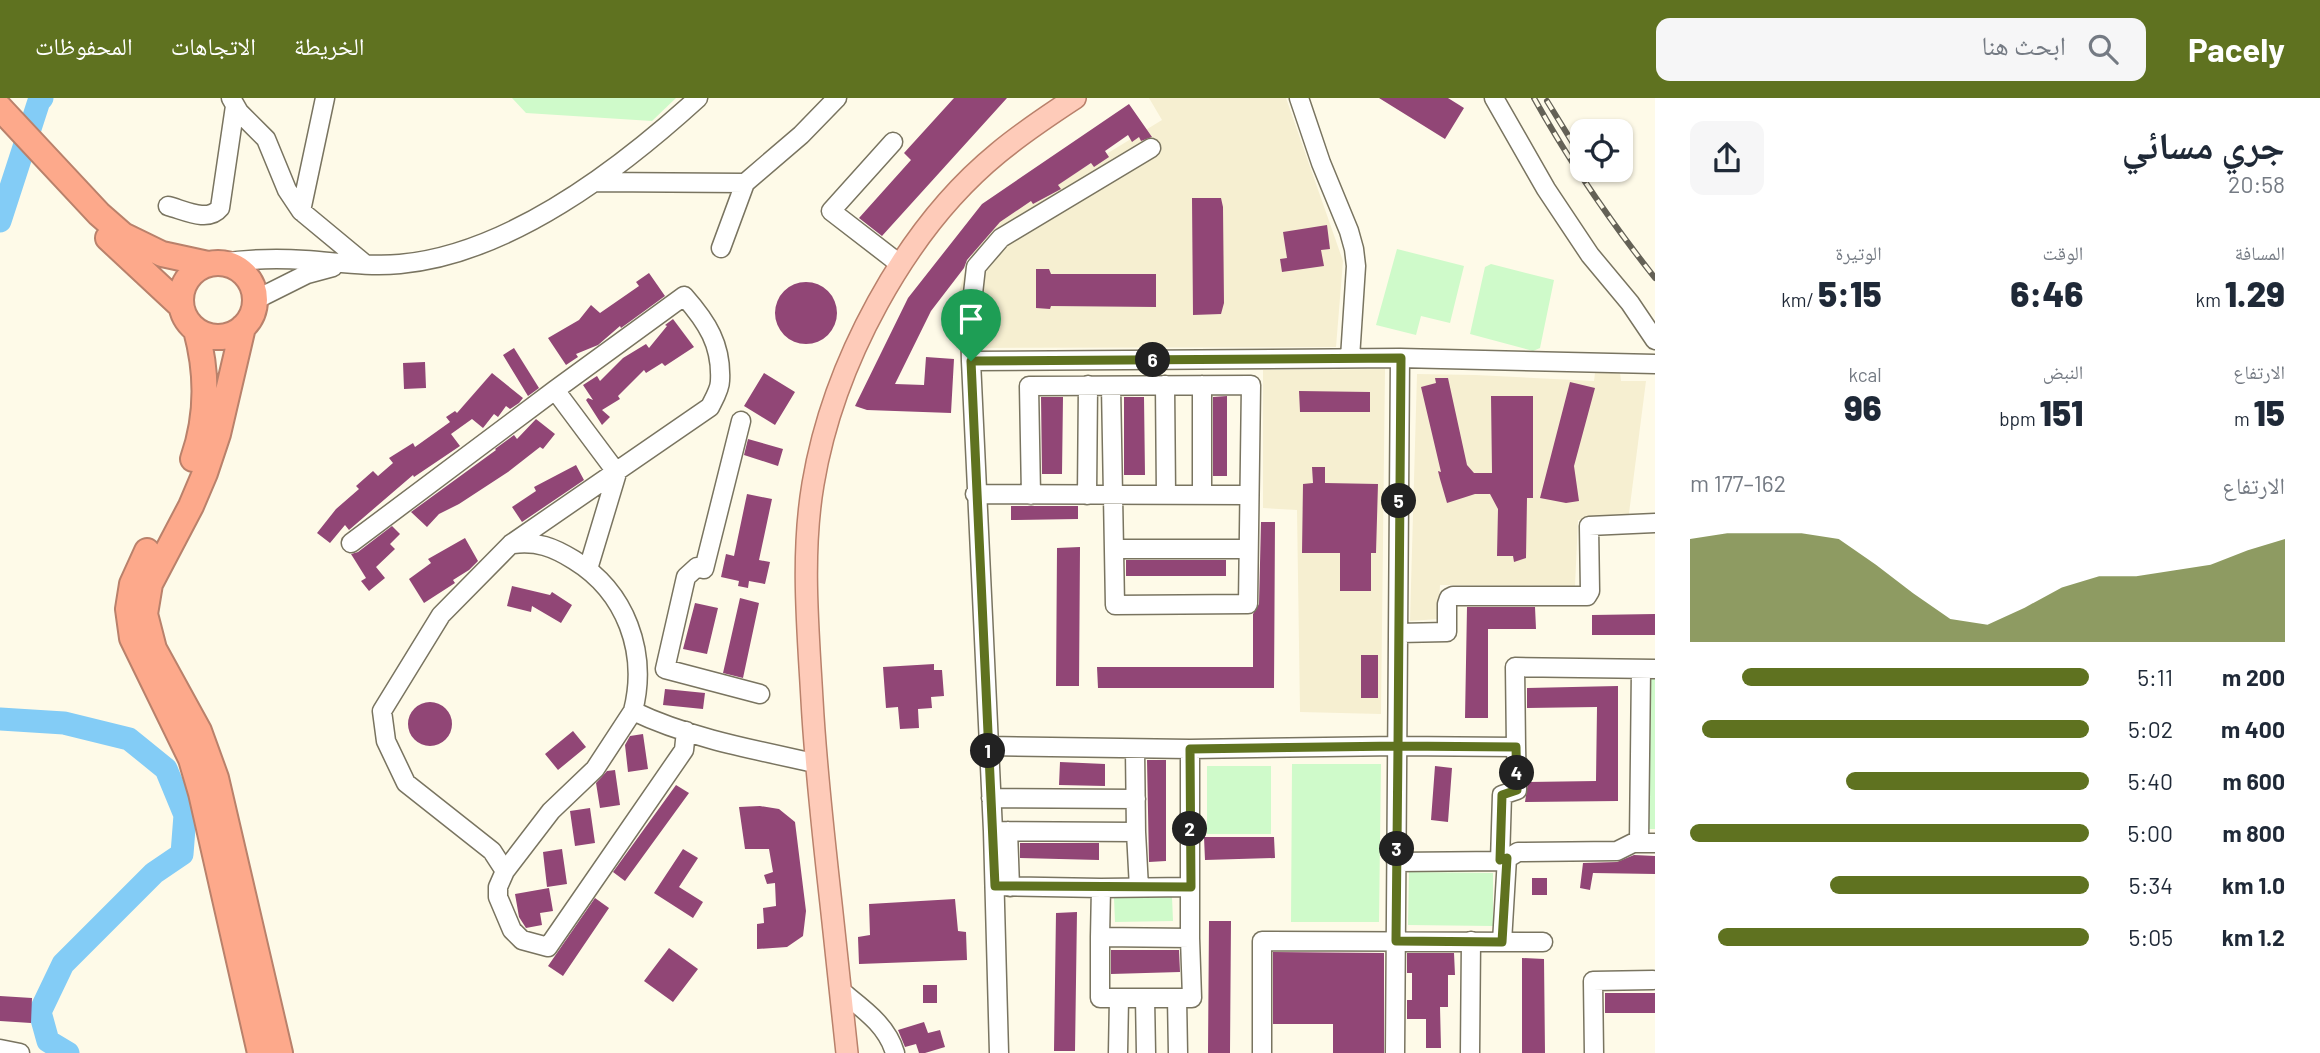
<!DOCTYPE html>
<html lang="ar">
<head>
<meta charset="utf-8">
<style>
	:root { --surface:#fff; --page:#f6f6f7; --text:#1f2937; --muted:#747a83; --accent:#5f7220 }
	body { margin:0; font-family:Barlow,"Noto Naskh Arabic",sans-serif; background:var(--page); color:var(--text); direction:rtl; height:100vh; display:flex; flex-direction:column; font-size:26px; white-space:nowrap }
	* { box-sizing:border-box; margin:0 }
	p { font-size:23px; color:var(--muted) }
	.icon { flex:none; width:38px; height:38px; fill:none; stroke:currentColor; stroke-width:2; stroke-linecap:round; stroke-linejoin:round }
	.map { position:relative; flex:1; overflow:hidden; direction:ltr }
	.drawer { display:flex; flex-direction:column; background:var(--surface); width:665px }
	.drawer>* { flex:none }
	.buttons { position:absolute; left:1570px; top:21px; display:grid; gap:14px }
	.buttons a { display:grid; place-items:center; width:63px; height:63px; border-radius:14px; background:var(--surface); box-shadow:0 2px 5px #0004; font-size:35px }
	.pin { position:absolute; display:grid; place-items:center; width:60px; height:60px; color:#fff; margin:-72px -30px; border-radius:50% 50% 50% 0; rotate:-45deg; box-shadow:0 0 7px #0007 }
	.pin .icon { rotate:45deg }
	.km { position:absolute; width:35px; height:35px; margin:-18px; border-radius:50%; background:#222; color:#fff; font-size:19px; line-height:35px; text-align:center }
	.round { display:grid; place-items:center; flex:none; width:74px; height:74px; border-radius:14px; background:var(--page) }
	.headline { display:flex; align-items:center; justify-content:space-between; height:119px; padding:0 35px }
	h1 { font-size:38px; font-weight:800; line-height:52px }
	.stats { display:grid; grid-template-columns:repeat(3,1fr); gap:10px; height:119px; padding:7px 35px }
	.stats div { display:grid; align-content:center }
	.stats b { font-size:35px; font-weight:800 }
	.stats small { font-size:19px; font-weight:400 }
	.stats p { font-size:19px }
	.chart { height:196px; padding:14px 35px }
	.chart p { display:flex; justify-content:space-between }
	.chart svg { width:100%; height:126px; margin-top:7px; fill:var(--accent); opacity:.7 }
	ul { padding:0 35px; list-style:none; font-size:23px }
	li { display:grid; grid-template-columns:112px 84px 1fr; align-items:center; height:52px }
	li i { height:18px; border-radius:9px; background:var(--accent) }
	header { display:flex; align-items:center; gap:42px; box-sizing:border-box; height:98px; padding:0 35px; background:var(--accent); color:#fff }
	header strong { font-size:33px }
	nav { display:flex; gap:38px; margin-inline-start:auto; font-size:24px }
	.search { width:490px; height:63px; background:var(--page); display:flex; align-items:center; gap:18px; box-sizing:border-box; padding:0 24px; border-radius:14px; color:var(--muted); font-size:26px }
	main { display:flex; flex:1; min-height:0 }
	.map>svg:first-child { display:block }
	.built { fill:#f6efd1 }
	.green { fill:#cffaca }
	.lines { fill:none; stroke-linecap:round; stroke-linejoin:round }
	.river { stroke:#83ccf6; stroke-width:23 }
	.building { fill:#914676 }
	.minor-casing { stroke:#797460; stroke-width:21 }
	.major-casing { stroke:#b9816b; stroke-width:24 }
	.highway-casing { stroke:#b9816b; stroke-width:28 }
	.minor { stroke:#fff; stroke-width:18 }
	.major { stroke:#fecbb9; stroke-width:21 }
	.highway { stroke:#fda98b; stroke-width:24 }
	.rail-casing { stroke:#646156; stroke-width:6 }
	.rail { stroke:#fefae8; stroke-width:3.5; stroke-dasharray:10; stroke-linecap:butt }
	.route-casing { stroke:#fff; stroke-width:14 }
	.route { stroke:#5f7220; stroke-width:9 }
</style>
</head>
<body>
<header>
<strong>Pacely</strong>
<div class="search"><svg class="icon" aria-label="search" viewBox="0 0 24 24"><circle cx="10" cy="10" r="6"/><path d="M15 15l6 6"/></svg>ابحث هنا</div>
<nav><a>الخريطة</a><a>الاتجاهات</a><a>المحفوظات</a></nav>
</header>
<main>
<section class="drawer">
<div class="headline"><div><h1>جري مسائي</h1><p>20:58</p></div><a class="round"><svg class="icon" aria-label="share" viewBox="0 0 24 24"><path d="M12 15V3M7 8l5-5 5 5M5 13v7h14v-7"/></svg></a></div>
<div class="stats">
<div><p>المسافة</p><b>1.29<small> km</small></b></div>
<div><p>الوقت</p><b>6:46</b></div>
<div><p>الوتيرة</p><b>5:15<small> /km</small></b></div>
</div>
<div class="stats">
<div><p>الارتفاع</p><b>15<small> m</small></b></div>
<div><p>النبض</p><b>151<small> bpm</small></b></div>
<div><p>kcal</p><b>96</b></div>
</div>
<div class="chart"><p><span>الارتفاع</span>162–177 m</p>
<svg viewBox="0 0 160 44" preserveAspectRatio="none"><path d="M0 44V8L10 6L20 6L30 6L40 8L50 17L60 27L70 36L80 38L90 32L100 25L110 21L120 21L130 19L140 17L150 12L160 8V44z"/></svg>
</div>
<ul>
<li><b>200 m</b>5:11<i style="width:87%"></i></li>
<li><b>400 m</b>5:02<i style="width:97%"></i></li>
<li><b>600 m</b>5:40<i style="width:61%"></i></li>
<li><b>800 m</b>5:00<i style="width:100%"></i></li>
<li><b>1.0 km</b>5:34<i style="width:65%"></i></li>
<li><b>1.2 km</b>5:05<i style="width:93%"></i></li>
</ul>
</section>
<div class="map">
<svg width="1655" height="955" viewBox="0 0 1655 955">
	<rect width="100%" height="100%" fill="#fefae8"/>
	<!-- built -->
	<path class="built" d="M1149,0H1286L1343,163L1336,249L956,250V204L968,164L979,143L995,124L1162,22Z
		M1385,271L1381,616L1300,614L1297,412L1263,410V272Z
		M1595,275H1620L1621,283H1646L1628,423L1578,422L1575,488L1440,487L1438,521L1410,523L1417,276L1476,277L1594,283Z"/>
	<!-- green -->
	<path class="green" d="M512,0H676L652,23L526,15Z
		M1397,151L1464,168L1450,225L1421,218L1416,237L1376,227Z
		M1491,166L1554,182L1540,250L1533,253L1470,236L1485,169Z
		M1650,579H1655V731H1648Z
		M1292,666H1381L1379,824H1291Z
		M1207,668H1271V736H1207Z
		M1409,774L1493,775V828L1408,827Z
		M1172,799L1173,823L1115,824L1114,800Z"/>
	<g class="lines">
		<!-- river -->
		<path class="river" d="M0,123L39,3L42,0
			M0,621L64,625L129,641L166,671L185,717L182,756L154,775L63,866L40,914L48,943L68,955"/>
	</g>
	<!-- building -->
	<path class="building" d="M954,0H1007L882,138L859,120L911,62L904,55Z
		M1379,0H1448L1464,10L1445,41Z
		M1129,6L1152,39L1141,43L1139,39L1132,44L1128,37L1105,53L1109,59L1094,69L1091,65L1058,87L1061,91L1033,106L1031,103L1000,124L967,162L964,170L931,213L895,286L924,287L926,259L954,261L951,315L867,312L855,308L908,200L982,106Z
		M1192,100H1221L1223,109L1224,205L1221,216L1193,217Z
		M1327,127L1330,151L1321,152L1324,168L1282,174L1280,161L1287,160L1283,134Z
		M1036,171H1049L1051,176H1156V209L1051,208L1050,211L1036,210Z
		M649,175L665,198L621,230L620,228L598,247L576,256L578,259L566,267L548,240L579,222L591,207L600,215L639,188L636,184Z
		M775 215a31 31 0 1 1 62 0a31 31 0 1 1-62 0Z
		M673,221L694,249L665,268L662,265L646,275L644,272L618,298L620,301L602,312L610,319L602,327L586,302L588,300L593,302L583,287L597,278L600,283L623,260L646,246L649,250L667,228L665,227Z
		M514,250L539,290L528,298L503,257Z
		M425,264L426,290L404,291L403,265Z
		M492,275L523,300L519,305L510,311L506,308L498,319L494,316L483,330L472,321L451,336L460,348L414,379L413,377L349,432L345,427L330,445L317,435L336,411L359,391L356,388L373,373L378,378L393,365L389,360L413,345L415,349L450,324L446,319L455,313L457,315Z
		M764,275L795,294L775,327L744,308Z
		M1435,280H1448L1467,367L1474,375H1492L1491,298H1533V400H1527L1526,460L1514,464L1513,458H1497L1498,411L1490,396H1475L1447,405L1440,381L1438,373L1441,374L1421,289L1436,285Z
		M1570,284L1595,290L1574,368L1579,403L1566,405L1540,400Z
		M1299,293L1370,294V314H1300Z
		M1227,298V378H1213V299Z
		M1041,299H1063L1062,376H1042Z
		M1124,299H1144L1145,377H1124Z
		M536,321L555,336L543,351L540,349L508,374L459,406L439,416L427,429L411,414L496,352L495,351L514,337L517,341Z
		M748,341L783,351L778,368L744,357Z
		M576,367L584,382L522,424L512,409L536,393L534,389Z
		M1312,369H1325V385L1378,386L1376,455H1371V493H1340V455H1302L1303,386L1313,385Z
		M747,396L772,401L759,462L770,464L765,486L749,483L748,490L738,488L739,483L721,479L726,456L734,458Z
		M1011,408H1078V421L1011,422Z
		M1261,424H1275L1274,590H1098L1097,569H1253V516L1259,506Z
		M392,428L400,436L390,446L395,451L376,469L385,480L369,493L361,483L366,480L351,456L358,454Z
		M465,440L478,463L469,472L453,482L455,485L424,505L409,481L431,465L428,461Z
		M1080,449L1079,588H1056L1057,450Z
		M1126,462H1226V478H1126Z
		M512,488L550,497L552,494L572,507L561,525L532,508L531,514L507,508Z
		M740,500L759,505L743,580L723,575Z
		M695,505L718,510L707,556L683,551Z
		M1467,509H1535L1536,531H1488V620H1465Z
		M1655,516V537H1592V517Z
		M1361,557H1378V600H1361Z
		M934,566V572H942L944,598L931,599L932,610L918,611L919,630L900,631L898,609L886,610L883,569Z
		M1618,588V703L1525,704L1528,684L1596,683L1597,609L1527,610V590Z
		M665,591L705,595L703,611L663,607Z
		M408 626a22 22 0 1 1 44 0a22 22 0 1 1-44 0Z
		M573,633L586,649L558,672L545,656Z
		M643,636L648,671L628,674L625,647L630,638Z
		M1147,662H1166V763L1149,764Z
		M1060,664L1105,666V688L1059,687Z
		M1435,668L1452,670L1448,724L1431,722Z
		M615,672L620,707L600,710L596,685L607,673Z
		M676,687L689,695L625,783L613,774Z
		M760,708L779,711L795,724L806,813L803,838L787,849L757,851V826L764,825L763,810L776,808L775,785L767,786L764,777L773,774L769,751H745L739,709Z
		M590,710L595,745L575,748L570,713Z
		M1204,739H1274L1275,760L1205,762Z
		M1020,745H1099V762L1020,760Z
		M562,751L567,786L547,789L543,754Z
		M683,751L698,760L679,789L703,804L693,820L654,795Z
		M1634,757L1655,758V776L1593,775L1590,792L1580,790L1583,765L1617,764Z
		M1532,780H1547V797H1532Z
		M549,790L553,813L540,815L542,827L526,830L519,819L515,796Z
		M595,800L609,810L563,878L548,868Z
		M955,801L958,833L966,834L967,862L859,866L858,839L870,837L869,806Z
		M1077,814L1075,953H1054L1056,815Z
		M1209,823H1231L1230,955H1208Z
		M669,850L698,871L673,904L644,883Z
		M1111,852H1179L1180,874L1111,876Z
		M1273,854L1384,855V955H1333V926H1273Z
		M1407,855H1454L1455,877H1448V909H1440L1441,950H1426V921H1407V902H1412V875H1407Z
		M1522,860L1544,861L1545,955H1522Z
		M923,887H937V905H923Z
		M1605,895H1655V915H1605Z
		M0,898L32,900L31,925L0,923Z
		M924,924L928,935L940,932L945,949L925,955H919L916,946L905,949L898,932Z"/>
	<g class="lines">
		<!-- minor casing -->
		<g class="minor-casing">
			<path id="minor" d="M231,0L239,14L266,41L287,92L301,113L365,166
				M1299,0L1321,65L1349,133L1354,151L1356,168L1350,260
				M1494,0L1546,91L1590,157L1630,205L1655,242
				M893,44L831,113L901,167
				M595,84L745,85L801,37L837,0
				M168,108C184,112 208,125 220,110L235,8
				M301,113L325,0
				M721,150L745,85
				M220,165C248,161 277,160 305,162C337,164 368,169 400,166C510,156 620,71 698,0
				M255,202L307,176L333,169
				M971,263L1400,260L1655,266
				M1165,287L1166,397
				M1202,287V397
				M555,292L617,375L588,471
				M741,323L704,471L697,469L686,479L665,571L760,596
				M975,396L1249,397
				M1031,397L1029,288L1251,287L1248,506L1115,507L1111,288
				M1087,397L1088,287
				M351,445L555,292L684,198C707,224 722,247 720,283C720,291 714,301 710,309L511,446L441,517L382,613L386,643L406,685L492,753L505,773L498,789V799L512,832L522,842L548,849L684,652L686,633
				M513,446C537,443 553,449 574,462C626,494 648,554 633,613C689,640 755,652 815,665
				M1114,451H1248
				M1398,535L1447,534V506L1449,500L1453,498H1587L1590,493L1589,428L1655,425
				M988,648L1190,651L1398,648L1516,649L1515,569L1655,571
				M991,700L1136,701
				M993,733L1136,734L1135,651
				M1008,733L1010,789
				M1136,734L1139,790
				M1639,745L1641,571
				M1500,763L1502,697L1517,692L1516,649
				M1396,764L1503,763L1518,754L1617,753L1633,745H1655
				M505,773L551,713L595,671L633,613
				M995,788L1101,790L1100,839L1190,840V651
				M1101,790L1190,789
				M1100,839V900H1192L1190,840
				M1502,844L1507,760
				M841,893C863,911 887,927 895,955
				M1145,900L1146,955
				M1177,900L1178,955
				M0,951L20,955
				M999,955L993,733L971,263L970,222L976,169L1001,140L1151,50
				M1118,955L1119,900
				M1262,955V843L1543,844
				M1395,955L1400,260
				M1470,955L1471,843
				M1594,955L1593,883L1653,882"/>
		</g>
		<!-- major casing -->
		<g class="major-casing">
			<path id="major" d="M847,955C842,911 838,867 833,824C825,750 816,677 812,602C808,531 801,457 813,386C833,267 904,132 998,55C1022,35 1049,17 1075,0"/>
		</g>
		<!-- highway casing -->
		<g class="highway-casing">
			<path id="highway" d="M0,10L99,116L123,137L162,156L208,166
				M108,140L181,208
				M181 202a37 37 0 1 1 74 0a37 37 0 1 1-74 0Z
				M243,229L218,336L205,375L191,408L150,486L145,516L154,551L199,633L216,680L280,955
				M193,361C208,318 208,276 196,232
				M147,453L132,486L128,511L132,540L191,661L201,695L260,955"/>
		</g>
		<!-- minor -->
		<use href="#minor" class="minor"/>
		<!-- major -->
		<use href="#major" class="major"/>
		<!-- highway -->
		<use href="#highway" class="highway"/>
		<!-- rail casing -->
		<g class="rail-casing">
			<path id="rail" d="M1534,0C1569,63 1610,123 1655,180
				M1547,3L1582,60"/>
		</g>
		<!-- rail -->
		<use href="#rail" class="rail"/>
	</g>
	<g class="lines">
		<!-- route casing -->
		<g class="route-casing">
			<path id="route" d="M971,263L995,788L1191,789L1190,651L1398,648L1396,843L1502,844L1507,760L1500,762L1502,697L1517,692L1516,649L1398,648L1401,260L971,263"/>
		</g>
		<!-- route -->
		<use href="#route" class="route"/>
	</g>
</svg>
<div class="buttons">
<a><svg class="icon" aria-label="locate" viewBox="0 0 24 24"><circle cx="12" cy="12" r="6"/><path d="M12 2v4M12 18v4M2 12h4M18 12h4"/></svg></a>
</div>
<div class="pin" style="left:971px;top:263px;background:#1e9e55"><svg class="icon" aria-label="arrive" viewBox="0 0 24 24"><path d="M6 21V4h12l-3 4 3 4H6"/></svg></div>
<b class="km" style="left:988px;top:653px">1</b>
<b class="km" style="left:1190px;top:731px">2</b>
<b class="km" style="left:1397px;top:751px">3</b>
<b class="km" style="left:1517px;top:675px">4</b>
<b class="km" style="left:1399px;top:403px">5</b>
<b class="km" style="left:1153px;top:262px">6</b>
</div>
</main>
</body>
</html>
